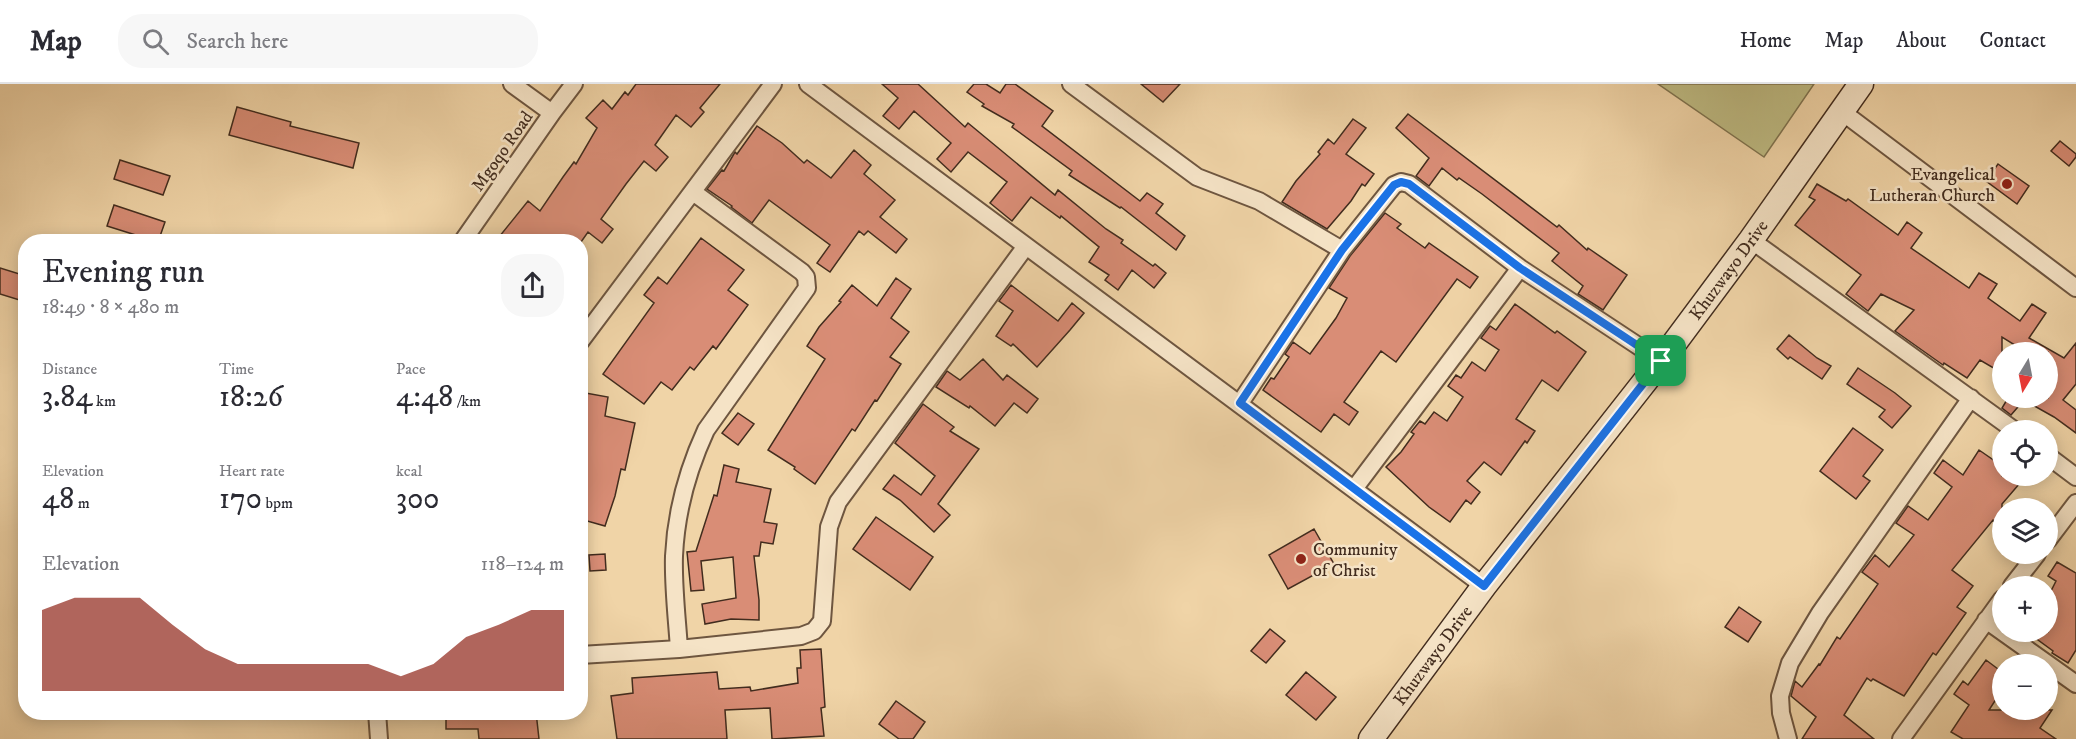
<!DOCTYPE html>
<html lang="en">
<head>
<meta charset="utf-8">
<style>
	:root { --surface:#fff; --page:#f7f7f7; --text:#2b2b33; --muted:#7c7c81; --line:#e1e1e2; --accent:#8f2418 }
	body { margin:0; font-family:"IM FELL DW Pica",serif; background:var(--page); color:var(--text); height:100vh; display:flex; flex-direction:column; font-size:22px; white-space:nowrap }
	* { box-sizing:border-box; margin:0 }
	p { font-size:20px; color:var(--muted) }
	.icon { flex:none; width:33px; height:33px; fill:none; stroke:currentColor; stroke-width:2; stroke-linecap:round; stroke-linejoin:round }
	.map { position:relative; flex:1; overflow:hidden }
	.details { position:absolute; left:18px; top:150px; width:570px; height:486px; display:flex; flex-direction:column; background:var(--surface); border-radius:24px; box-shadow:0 3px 15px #0003 }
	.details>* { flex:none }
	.needle { width:39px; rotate:190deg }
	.buttons { position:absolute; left:1992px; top:258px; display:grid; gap:12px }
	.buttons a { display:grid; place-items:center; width:66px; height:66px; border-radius:50%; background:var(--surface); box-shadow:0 3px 15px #0003; font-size:30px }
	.pin { position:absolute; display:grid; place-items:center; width:51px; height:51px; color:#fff; margin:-26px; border-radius:12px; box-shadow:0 3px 9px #0006 }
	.round { display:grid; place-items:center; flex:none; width:63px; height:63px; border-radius:24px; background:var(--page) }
	.headline { display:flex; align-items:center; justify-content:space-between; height:102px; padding:0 24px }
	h1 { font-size:33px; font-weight:600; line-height:45px }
	.metrics { display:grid; grid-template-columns:repeat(3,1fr); gap:9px; height:102px; padding:6px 24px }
	.metrics div { display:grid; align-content:center }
	.metrics b { font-size:30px; font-weight:600 }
	.metrics small { font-size:16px; font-weight:400 }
	.metrics p { font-size:16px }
	.chart { height:168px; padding:12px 24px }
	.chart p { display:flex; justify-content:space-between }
	.chart svg { width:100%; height:108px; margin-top:6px; fill:var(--accent); opacity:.7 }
	header { display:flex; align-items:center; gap:36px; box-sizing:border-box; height:84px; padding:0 30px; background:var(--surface); border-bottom:2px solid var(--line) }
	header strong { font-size:28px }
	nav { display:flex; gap:33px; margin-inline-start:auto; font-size:21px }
	.search { width:420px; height:54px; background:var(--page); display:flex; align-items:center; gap:15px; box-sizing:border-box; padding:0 21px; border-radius:24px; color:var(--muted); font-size:22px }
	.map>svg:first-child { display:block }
	.green { fill:#bebb83; stroke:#807450; stroke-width:1.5 }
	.building { fill:#d98d76; stroke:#422c1e; stroke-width:1.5 }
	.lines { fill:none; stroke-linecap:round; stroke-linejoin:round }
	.street-casing { stroke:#6e5640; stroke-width:20 }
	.secondary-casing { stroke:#422c1e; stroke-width:27 }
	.street { stroke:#f5e3c6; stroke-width:16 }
	.secondary { stroke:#f5e3c6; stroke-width:24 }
	.route-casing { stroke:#fff; stroke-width:12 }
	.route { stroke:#1a73e8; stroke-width:8 }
	.poi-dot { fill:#8f2418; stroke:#f5e3c6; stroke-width:2 }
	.labels { text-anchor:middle; stroke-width:5; stroke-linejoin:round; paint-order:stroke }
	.street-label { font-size:18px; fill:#422c1e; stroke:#f5e3c6 }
	.poi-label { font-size:18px; fill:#422c1e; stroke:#f5e3c6; text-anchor:end }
</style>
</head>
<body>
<header>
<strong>Map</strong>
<div class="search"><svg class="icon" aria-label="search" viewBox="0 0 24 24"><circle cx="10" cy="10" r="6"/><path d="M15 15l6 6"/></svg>Search here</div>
<nav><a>Home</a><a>Map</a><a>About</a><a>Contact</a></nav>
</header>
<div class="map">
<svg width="2076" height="655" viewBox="0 0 2076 655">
	<rect width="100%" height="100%" fill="#f0d4a7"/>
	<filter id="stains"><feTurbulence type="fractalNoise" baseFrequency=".00333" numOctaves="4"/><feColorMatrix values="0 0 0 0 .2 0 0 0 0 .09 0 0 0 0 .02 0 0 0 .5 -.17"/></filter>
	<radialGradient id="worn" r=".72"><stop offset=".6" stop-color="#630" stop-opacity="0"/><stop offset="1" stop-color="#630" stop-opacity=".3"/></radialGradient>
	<!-- green -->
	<path class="green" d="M1658,0H1814L1764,73Z"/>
	<!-- building -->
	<path class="building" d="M636,0H720L700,24L704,28L691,43L676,31L655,61L668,73L656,87L644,77L626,100L601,135L613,145L602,159L588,148L581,158H495L528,117L540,127L563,93L574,78L576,80L597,44L586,34L603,16L612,25L625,8L628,11Z
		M882,0H918L965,43L968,39L1055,111L1058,106L1106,145L1123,156L1121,159L1153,182L1155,180L1166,189L1154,204L1132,186L1118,206L1105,196L1109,191L1089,178L1099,163L1061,132L1060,134L1031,113L1012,137L990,119L1007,98L968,68L951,88L937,75L951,59L914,27L899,45L883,32L898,14Z
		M974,0H986L1000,9L1006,0H1015L1053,27L1042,42L1140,117L1147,109L1163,120L1156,129L1185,152L1176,166L1121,123L1120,124L1069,91L1072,87L1012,43L1014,40L982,22L984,20L967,8Z
		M1141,0H1180L1163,18Z
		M237,23L291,38L290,42L359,59L353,84L229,51Z
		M1408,30L1557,143L1559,141L1587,166L1588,164L1627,191L1603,226L1578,210L1583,202L1552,177L1559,169L1482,110L1459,94L1457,96L1442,84L1429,102L1416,92L1429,74L1396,44Z
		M1353,35L1366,44L1346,70L1374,90L1365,102L1362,100L1351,117L1327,145L1282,118L1296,97L1320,70L1318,68L1328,55L1334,60Z
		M757,42L782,59L804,79L807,76L831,94L854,66L871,81L864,90L895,116L880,133L907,155L896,169L868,147L864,151L859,147L830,188L817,179L830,161L769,116L752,139L731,123L732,122L707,105L722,86L724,87L735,68L737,70Z
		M2060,57L2076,70V73L2069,82L2051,67Z
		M120,76L170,92L163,111L114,95Z
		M1998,80L2029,102L2017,120L1986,97Z
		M1817,100L1846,117L1848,115L1898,151L1907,138L1922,149L1911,164L1969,204L1979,189L1997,200L1988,214L2020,237L2032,220L2046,229L2029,254L2064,274L2076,259V300L2063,316L2076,326V349L2054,333L2024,316L2011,331L2002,324L2008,314H2048V268H2026L2002,253V289L1980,276L1967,294L1944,279L1943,281L1895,247L1914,226L1881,210L1868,227L1846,210L1861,191L1795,141L1815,116L1809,113Z
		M114,121L165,138L158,158L107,142Z
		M1385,129L1401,140L1397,144L1425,164L1429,159L1478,193L1470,204L1457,195L1396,278L1381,267L1344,318L1358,328L1349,341L1334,330L1321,348L1263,306L1271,294L1274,295L1289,273L1285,270L1293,258L1310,270L1336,234L1347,214L1329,204L1350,172Z
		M701,154L744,186L728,206L748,221L716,265L713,262L694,286L690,283L672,306L661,298L644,320L603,290L654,219L644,211L658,193L667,200Z
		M0,184L26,192V218L0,210Z
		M896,194L911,205L891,234L909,248L890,273L901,280L877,317L875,316L855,347L852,345L815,400L794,385L795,383L768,366L825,275L807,262L819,243L841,218L839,217L852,201L877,222Z
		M1011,201L1058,237L1072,219L1084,229L1070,246L1037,283L1013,260L1011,262L996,252L1013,227L999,217Z
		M1515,220L1555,249L1557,247L1586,268L1558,307L1542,296L1516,335L1535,347L1527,359L1525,357L1501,391L1484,378L1467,397L1480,408L1471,420L1466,416L1450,438L1429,423L1386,383L1401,368L1414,350L1411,348L1420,337L1425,340L1434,328L1447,337L1463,313L1448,302L1456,291L1461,294L1472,278L1485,287L1499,266L1481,254L1490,242L1496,246Z
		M1789,251L1817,274L1831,282L1822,295L1790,273L1788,275L1777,265Z
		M983,275L1003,296L1007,291L1038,315L1027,329L1014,319L995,342L970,322L969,324L936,303L947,287L960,296Z
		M1858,284L1895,309L1911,322L1892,344L1879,333L1885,326L1847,300Z
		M580,308L608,313L605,332L635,339L625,386L621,385L615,412L605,442L580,435Z
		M923,320L954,343L950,347L979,365L938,420L950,431L934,448L900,416L883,405L894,391L921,411L935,392L895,359Z
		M738,329L754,340L738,361L722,349Z
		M1853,344L1883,366L1863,392L1870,397L1856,415L1820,387Z
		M1979,366L2002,382V392H2026L2002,420V444L1993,436L1952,486L1973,502L1957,523L1966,529L1936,571L1933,569L1904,612L1873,595L1871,597L1867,594L1844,631L1874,655H1802L1816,633L1791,612L1795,597L1802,603L1819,580L1820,581L1837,553L1840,555L1878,500L1862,488L1875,471L1889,483L1914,451L1896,439L1908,422L1928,436L1952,403L1934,389L1943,376L1963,391Z
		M724,381L739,385L736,398L771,405L764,438L777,440L773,460L761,458L759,472H754L759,516V536L731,535L705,540L702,520L736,514L733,473L701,477L704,506L691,507L687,468L696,467L714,411L717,412Z
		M876,433L933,473L910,506L853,465Z
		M1314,445L1334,480L1288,505L1269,471Z
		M605,470L606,486L590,487L589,471Z
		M2057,478L2076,489V566L2068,579L2052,569L2053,567L2027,548H2048V513L2056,497L2048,492Z
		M1739,523L1761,538L1748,558L1725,543Z
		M1270,545L1285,557L1266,579L1251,567Z
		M821,565L825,623L821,624L824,652L772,655L770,624L725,626L727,655H617L611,612L633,609L632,594L717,588L719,605L750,603L751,607L798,599L797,584H801L800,566Z
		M1986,576L2002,588V606L1989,626H2052L2040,644L2056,655H1963L1951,648L1969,621L1954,610L1963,597L1968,601Z
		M1306,588L1336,613L1316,636L1286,611Z
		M896,617L925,638L913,655H899L879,640Z
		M446,628H536L539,655H479L478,645H446Z"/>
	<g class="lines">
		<!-- street casing -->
		<g class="street-casing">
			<path id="street" d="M512,0L552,29
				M808,0L1484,502
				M1071,0L1197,93L1259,117L1342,166
				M1841,27L2076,204
				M1751,156L2014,346
				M462,158L552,29L574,0
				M580,258L773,0
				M1240,319L1342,166L1394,101L1401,98L1409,100L1520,184L1661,277
				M2048,372L2076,393
				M1354,405L1520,184
				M2048,456L2076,419
				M2012,502L2037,470
				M1986,536L2076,600
				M679,565C677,534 673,502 674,472C676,428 688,385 706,346L807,204L806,193L802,188L693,108
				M580,571L679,565L801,552L814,547L822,537L829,443L838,418L1026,162
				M377,628L379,655
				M1788,655L1781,629L1780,612L1790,579L1820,529L1971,314
				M1901,655L2002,515"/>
		</g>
		<!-- secondary casing -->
		<g class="secondary-casing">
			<g id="secondary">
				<path id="s1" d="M1371,655L1484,502L1661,277L1751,156L1861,0"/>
			</g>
		</g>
		<!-- street -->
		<use href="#street" class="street"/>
		<!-- secondary -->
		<use href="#secondary" class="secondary"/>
	</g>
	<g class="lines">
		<!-- route casing -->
		<g class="route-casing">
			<path id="route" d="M1401,98L1409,100L1520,184L1661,277L1484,502L1240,319L1342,166L1394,101Z"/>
		</g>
		<!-- route -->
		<use href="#route" class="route"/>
	</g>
	<!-- markers -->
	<g class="poi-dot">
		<circle cx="2007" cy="100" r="6"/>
		<circle cx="1301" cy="475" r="6"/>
	</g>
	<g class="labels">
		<!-- street labels -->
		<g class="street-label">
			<text transform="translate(502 67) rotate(-55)" y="6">Mgoqo Road</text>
			<text dy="6" stroke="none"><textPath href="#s1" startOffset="590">Khuzwayo Drive</textPath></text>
			<text dy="6" stroke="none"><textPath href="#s1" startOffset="104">Khuzwayo Drive</textPath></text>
		</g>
		<!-- poi labels -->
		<g class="poi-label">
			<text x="1995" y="96">Evangelical<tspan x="1995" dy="21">Lutheran Church</tspan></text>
			<text x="1313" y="471" text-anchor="start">Community<tspan x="1313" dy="21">of Christ</tspan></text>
		</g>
	</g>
	<rect width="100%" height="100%" filter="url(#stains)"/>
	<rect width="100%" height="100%" fill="url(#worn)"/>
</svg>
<div class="buttons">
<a><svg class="needle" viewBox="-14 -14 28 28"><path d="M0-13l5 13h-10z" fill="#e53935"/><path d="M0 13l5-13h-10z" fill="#7c7c81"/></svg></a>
<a><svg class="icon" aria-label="locate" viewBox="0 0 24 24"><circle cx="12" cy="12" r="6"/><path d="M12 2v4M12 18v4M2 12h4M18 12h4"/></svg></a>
<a><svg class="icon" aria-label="layers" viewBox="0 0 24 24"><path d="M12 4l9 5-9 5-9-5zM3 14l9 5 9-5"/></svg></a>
<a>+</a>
<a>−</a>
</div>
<div class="pin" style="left:1661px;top:277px;background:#1e9e55"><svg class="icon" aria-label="arrive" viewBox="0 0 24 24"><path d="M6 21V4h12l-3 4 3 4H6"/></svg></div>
<section class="details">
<div class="headline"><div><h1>Evening run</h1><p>18:49 · 8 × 480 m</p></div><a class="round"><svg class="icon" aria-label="share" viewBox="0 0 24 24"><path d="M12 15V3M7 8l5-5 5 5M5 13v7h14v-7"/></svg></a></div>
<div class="metrics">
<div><p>Distance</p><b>3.84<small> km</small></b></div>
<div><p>Time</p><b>18:26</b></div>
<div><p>Pace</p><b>4:48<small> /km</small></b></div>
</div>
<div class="metrics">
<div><p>Elevation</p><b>48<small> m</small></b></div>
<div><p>Heart rate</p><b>170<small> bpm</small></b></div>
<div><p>kcal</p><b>300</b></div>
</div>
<div class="chart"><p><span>Elevation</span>118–124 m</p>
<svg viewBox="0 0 160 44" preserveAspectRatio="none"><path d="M0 44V11L10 6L20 6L30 6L40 17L50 27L60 33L70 33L80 33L90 33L100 33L110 38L120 33L130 22L140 17L150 11L160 11V44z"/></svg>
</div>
</section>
</div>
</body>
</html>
